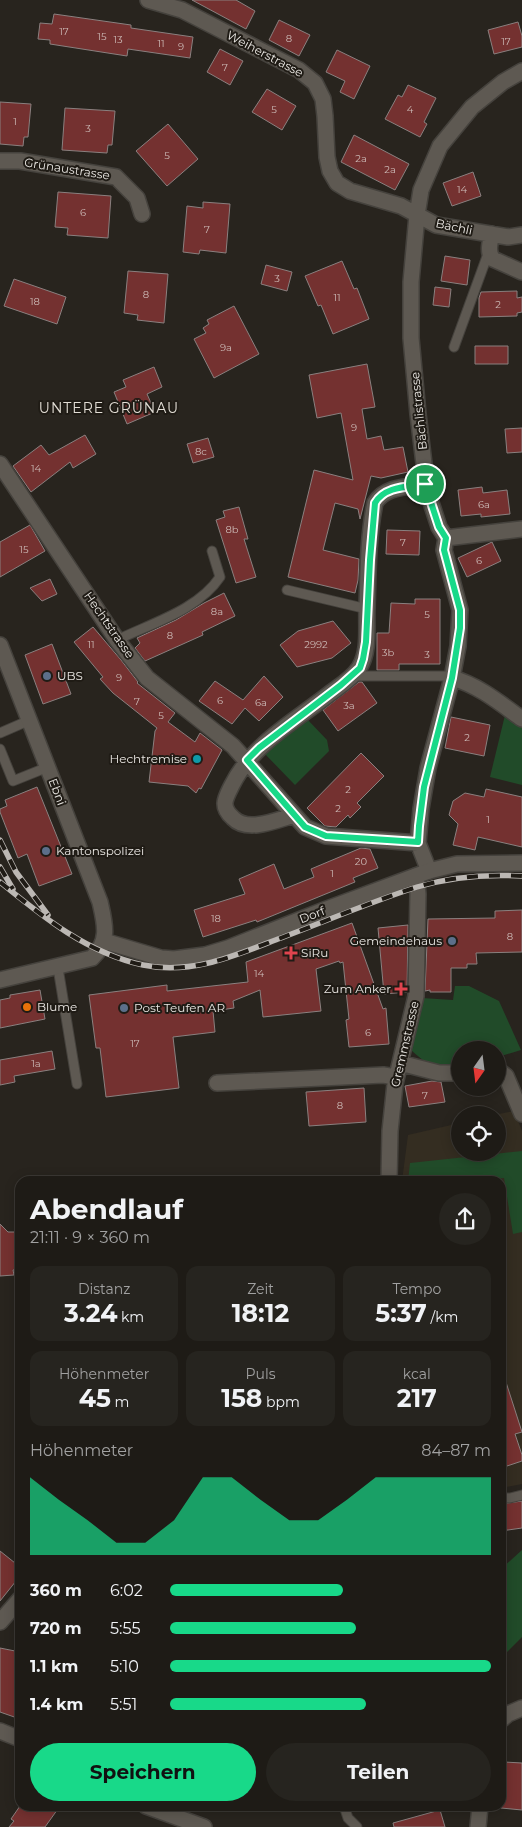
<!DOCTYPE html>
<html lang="de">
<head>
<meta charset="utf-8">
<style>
	:root { --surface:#1e1b16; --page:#26241f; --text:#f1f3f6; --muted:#a1a1a1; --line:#3c3935; --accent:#18d989 }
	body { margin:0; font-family:Montserrat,sans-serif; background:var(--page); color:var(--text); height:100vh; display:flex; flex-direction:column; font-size:19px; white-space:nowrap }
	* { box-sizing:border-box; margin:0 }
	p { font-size:16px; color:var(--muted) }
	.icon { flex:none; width:28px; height:28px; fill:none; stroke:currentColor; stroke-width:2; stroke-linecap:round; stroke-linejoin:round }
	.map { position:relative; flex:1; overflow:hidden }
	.sheet { position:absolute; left:15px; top:1176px; width:491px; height:635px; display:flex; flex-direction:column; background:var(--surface); border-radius:15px; box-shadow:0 2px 12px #0003,0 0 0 1px var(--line) }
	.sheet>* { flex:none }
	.needle { width:32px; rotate:194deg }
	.buttons { position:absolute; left:451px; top:1041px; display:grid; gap:10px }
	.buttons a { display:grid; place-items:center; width:55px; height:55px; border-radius:50%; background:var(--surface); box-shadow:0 2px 12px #0003,0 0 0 1px var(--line); font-size:25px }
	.pin { position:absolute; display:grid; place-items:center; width:42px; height:42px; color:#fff; margin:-21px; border:2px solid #fff; border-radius:50%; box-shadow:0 1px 5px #0007 }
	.round { display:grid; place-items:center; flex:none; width:52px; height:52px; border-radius:26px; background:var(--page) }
	.head { display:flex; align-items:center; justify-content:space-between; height:85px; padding:0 15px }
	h1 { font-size:28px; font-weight:700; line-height:38px }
	.metrics { display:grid; grid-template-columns:repeat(3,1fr); gap:8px; height:85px; padding:5px 15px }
	.metrics div { display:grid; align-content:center; border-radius:12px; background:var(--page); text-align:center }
	.metrics b { font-size:25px; font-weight:700 }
	.metrics small { font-size:14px; font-weight:400 }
	.metrics p { font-size:14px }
	.chart { height:140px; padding:10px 15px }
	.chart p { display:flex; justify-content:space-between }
	.chart svg { width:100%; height:90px; margin-top:5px; fill:var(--accent); opacity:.7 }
	.primary-button { display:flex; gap:10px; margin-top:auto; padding:10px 15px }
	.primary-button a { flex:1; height:58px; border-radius:30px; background:var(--accent); color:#111; font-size:20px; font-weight:700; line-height:58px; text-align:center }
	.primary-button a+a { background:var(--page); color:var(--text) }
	ul { padding:0 15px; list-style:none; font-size:16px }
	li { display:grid; grid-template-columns:80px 60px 1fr; align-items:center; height:38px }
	li i { height:12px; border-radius:6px; background:var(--accent) }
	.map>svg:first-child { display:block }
	.built { fill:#342d21 }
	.green { fill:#214b29 }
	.building { fill:#743130; stroke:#8a807f }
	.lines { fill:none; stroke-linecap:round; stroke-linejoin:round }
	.lane-casing { stroke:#45423d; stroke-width:11 }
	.street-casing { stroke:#45423d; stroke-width:18 }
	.secondary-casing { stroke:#45423d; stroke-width:18 }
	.lane { stroke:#5e5952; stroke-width:9 }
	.street { stroke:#5e5952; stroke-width:15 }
	.secondary { stroke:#5e5952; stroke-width:15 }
	.rail-casing { stroke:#bcb8b4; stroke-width:5.5 }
	.rail { stroke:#1f1b15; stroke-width:4; stroke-dasharray:11; stroke-linecap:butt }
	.route-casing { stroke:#fff; stroke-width:10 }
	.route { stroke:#18d989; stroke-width:6 }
	.service-dot { fill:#5c6f8a; stroke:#1f1b15; stroke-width:2 }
	.culture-dot { fill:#0f9aa8; stroke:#1f1b15; stroke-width:2 }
	.health-dot { fill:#e0444e; stroke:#1f1b15; stroke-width:2 }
	.food-dot { fill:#e8710a; stroke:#1f1b15; stroke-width:2 }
	.labels { text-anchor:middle; stroke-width:4; stroke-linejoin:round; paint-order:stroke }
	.number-label { font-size:10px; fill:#ccbab6 }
	.street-label { font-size:12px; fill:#eae7e3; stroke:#1f1b15 }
	.poi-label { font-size:12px; fill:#eae7e3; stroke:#1f1b15; text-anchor:start }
	.neighbourhood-label { font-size:14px; letter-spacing:1px; fill:#e3ded6; stroke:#1f1b15 }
</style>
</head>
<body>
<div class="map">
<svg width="522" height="1827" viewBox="0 0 522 1827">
	<rect width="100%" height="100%" fill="#28241e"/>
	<!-- built -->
	<path class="built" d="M514,1111L522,1131V1484L501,1488V1181H402L408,1135L460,1123V1152H498V1115H494Z"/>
	<!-- green -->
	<path class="green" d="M506,711L522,723V785L490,777Z
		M307,719L327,740L329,751L295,785L264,753Z
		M455,986H469L499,1001L521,1050L498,1057V1050H460V1065C435,1071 430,1067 411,1050L422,998L453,1000Z
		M522,1151V1232L513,1234L504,1178L477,1181H408L410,1163Z
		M522,1550V1637L501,1658V1569Z"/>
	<!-- building -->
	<path class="building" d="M192,0H236L255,11L246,29Z
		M54,14L131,25V28L193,37L190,58L128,49L127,56L50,44V40L38,39L40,23L52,24Z
		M279,20L310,35L299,56L269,40Z
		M518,22L522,36V47L494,54L488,30Z
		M220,49L243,61L230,85L207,72Z
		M337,50L370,66L354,99L340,92L345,81L326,72Z
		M408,85L436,98L424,122L427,124L420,137L385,119L398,95L402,97Z
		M267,89L296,106L282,130L252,112Z
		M0,102L31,104L28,137H24L23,146L0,144Z
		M65,108L115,111L112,145H108L107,153L62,150Z
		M168,124L198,159L167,186L136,151Z
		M354,135L409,164L395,190L341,162Z
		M473,172L481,196L452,206L443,183Z
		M58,192L111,196L108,238L67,235L68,228L55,227Z
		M203,202L230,204L226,253L200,250L199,254L183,252L187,206L203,208Z
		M445,256L470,260L467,285L441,281Z
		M342,261L354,289L357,288L369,319L333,334L321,305L318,306L305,276Z
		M266,265L292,272L287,291L261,284Z
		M128,271L168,274L164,323L137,320L138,315L124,313Z
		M14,279L66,297L57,324L4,306Z
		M435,287L451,289L449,307L433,305Z
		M517,291V298L522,297V312L517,313V316L479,317V298L481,292Z
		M234,306L259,354L214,378L194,339L206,333L203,328L209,324L207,320Z
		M475,346H508V364H475Z
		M367,364L375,407L362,409L367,439L381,436L384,450L403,447L408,472L381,478L371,476L360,519L358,509L335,503L323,550L359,559L358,580L355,593L288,577L314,470L353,480L341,413L317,418L309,375Z
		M154,367L162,387L147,394L155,412L127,424L114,392L126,387L123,380Z
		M522,428V452L507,453L505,429Z
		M85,435L96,454L73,468L70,462L31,492L13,466L41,445L49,455Z
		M208,438L214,457L193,463L187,444Z
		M482,487L483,493L507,490L510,514L481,517V514L461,516L458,490Z
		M239,507L248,539H244L256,577L236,583L216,520L225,517L223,511Z
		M30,525L45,551L0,577V542Z
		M387,530L420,531L419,555L386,554Z
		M492,542L501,561L467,577L458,558Z
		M50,579L57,594L42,601L30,588Z
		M224,593L235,616L202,632L203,635L145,661L135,648L140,643L137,638L176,620L204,603Z
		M415,599H440V664H399V670H377V633H389L391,603L415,604Z
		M333,621L351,643L332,658L297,667L280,645L298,631Z
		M93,627L121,660L138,682L137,683L175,713L168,722L195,742L200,733L222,750L201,789L199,788L196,793L188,786L149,782L155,731L157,728L113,693L100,679L103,677L74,642Z
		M52,644L71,694L43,704L25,655Z
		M264,676L283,697L259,721L245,708L232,724L199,701L215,681L243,700Z
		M359,682H362L377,703L338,731L323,710Z
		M451,717L490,725L484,756L445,748Z
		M361,753L384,776L357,803L361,807L350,818L348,815L336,827L325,826L307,808Z
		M37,787L72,874L39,886L27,854L18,858L0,812V809L7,806L5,800Z
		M486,789L522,797V847L478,837L475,850L453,845L458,824L449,815L453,801L465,793L484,797Z
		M361,848L370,849L378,868L353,878L355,882L257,922L256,920L203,937L194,910L245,894L239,879L274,864L284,889L314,877L311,869Z
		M522,910V952L476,953L477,964H467V968H451V992H430V990L425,991L428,919L495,918V911Z
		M352,923L383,1009L386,1008L389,1044L349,1047L346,1020L349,1019L343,962L340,963L339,961L316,969L321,1011L263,1017L260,990L233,1001L234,1008L213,1011L215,1032L173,1037L179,1088L106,1097L100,1048H96L89,995L167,985V991L248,982L246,962Z
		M408,925L407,992L384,994L378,928Z
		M40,990L45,1019L0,1028V1000L10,998V995Z
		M52,1051L55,1069L14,1076L15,1082L0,1085V1060Z
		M432,1081L441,1082L445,1102L409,1107L405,1086Z
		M364,1088L366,1122L309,1126L306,1092Z
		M0,1224L8,1232H20V1269L13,1270L14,1275L0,1276Z
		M504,1376L522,1432L515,1434L522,1455V1461L501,1468V1377Z
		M522,1501V1528L501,1531V1504Z
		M0,1551L20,1567V1576L0,1601Z
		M0,1648L20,1652V1719L0,1712Z
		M504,1762L522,1763V1810L501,1808Z
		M20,1806H60L45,1827H9L14,1821L11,1819Z
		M440,1810L445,1827H394L393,1823Z"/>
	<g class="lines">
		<!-- lane casing -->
		<g class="lane-casing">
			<path id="lane" d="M454,347L489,251
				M287,590L367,609
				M117,640C152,623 198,610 220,577L212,551
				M352,676H445L452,678
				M0,733L30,720
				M0,749L13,781L48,767
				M58,968L77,1084
				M501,1498H510L522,1495
				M344,1806L348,1818L357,1827"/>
		</g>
		<!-- street casing -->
		<g class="street-casing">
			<path id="street" d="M148,0L182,10L299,70L315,83L323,99L325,116L327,157L330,171L337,183L350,191L401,206L436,225L508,237L522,235
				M0,161H20L116,177L137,198L142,214
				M492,234C490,243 487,252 493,259L522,272
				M0,464L117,640L147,678L233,746L305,827L326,836L418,843
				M446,538L522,529
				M452,678C478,685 500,703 522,719
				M294,815C277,820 247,833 233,818C220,806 225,799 232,785C252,745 293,722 328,695C338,687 352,679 359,668C370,652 366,626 367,608C368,574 368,536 375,503C385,486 408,487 425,484
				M429,871L418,843L421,809L428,768L452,678L458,646L460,610L444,550L446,538L439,527L425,484V472L418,414L411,338V282L417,215L421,190L440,146L472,107L503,82L522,71
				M400,1063L439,1073H460
				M498,1070L506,1076L522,1114
				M217,1083L383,1075L396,1077
				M389,1181L390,1131L395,1084L416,996L418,894L416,876
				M0,1622L20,1599
				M501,1720L508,1714L522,1708
				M0,1731L20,1739
				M146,1806L204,1827
				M478,1827L480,1806"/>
		</g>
		<!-- secondary casing -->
		<g class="secondary-casing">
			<path id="secondary" d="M0,645L100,902C105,924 110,941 92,958L0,980
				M104,941L161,958L174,959L205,955L228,948L324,910L429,871L457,864L522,863"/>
		</g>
		<!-- lane -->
		<use href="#lane" class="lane"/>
		<!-- street -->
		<use href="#street" class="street"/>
		<!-- secondary -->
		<use href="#secondary" class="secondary"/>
		<!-- rail casing -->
		<g class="rail-casing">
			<path id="rail" d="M0,840L16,872L48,915
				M0,867L13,889
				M0,882C43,917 87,953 143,965C191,975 234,956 278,939C324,922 370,902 417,887C450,877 487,874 522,876"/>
		</g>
		<!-- rail -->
		<use href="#rail" class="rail"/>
	</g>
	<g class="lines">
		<!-- route casing -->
		<g class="route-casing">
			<path id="route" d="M425,484L439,527L446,538L444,550L460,610V628L452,678L424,787L419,826L418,842L326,836L305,827L247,760L259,748L341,685L360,668L363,659L366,642L370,560L375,503C385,486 408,487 425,484Z"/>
		</g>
		<!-- route -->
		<use href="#route" class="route"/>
	</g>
	<!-- markers -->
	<g class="service-dot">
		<circle cx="47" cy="676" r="5"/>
		<circle cx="46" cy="851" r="5"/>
		<circle cx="452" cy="941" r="5"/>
		<circle cx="124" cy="1008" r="5"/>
	</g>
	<circle class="culture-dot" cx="197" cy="759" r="5"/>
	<g class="health-dot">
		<path d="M288.5 945.5h5v5h5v5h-5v5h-5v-5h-5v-5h5z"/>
		<path d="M398.5 981.5h5v5h5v5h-5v5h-5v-5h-5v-5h5z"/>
	</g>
	<circle class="food-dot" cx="27" cy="1007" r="5"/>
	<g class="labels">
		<!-- number labels -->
		<g class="number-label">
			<text x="64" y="35">17</text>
			<text x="102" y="40">15</text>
			<text x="289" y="42">8</text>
			<text x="118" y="43">13</text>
			<text x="506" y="45">17</text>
			<text x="161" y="47">11</text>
			<text x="181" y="50">9</text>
			<text x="225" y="71">7</text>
			<text x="274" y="113">5</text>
			<text x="410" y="113">4</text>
			<text x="15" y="125">1</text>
			<text x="88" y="132">3</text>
			<text x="167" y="159">5</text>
			<text x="361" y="162">2a</text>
			<text x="390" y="173">2a</text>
			<text x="462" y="193">14</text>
			<text x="83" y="216">6</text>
			<text x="207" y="233">7</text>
			<text x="277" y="282">3</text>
			<text x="146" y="298">8</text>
			<text x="337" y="301">11</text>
			<text x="35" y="305">18</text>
			<text x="498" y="308">2</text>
			<text x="226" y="351">9a</text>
			<text x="354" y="431">9</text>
			<text x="201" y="455">8c</text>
			<text x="36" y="472">14</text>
			<text x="484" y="508">6a</text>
			<text x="232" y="533">8b</text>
			<text x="403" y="546">7</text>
			<text x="24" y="553">15</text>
			<text x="479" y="564">6</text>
			<text x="217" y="615">8a</text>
			<text x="427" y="618">5</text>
			<text x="170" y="639">8</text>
			<text x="91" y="648">11</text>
			<text x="316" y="648">2992</text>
			<text x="388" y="656">3b</text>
			<text x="427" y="658">3</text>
			<text x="119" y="681">9</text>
			<text x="220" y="704">6</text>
			<text x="137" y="705">7</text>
			<text x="261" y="706">6a</text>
			<text x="349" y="709">3a</text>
			<text x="161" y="719">5</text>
			<text x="467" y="741">2</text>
			<text x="348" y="793">2</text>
			<text x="338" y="812">2</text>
			<text x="488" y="823">1</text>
			<text x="361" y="865">20</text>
			<text x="332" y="877">1</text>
			<text x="216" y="922">18</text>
			<text x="510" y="940">8</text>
			<text x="259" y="977">14</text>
			<text x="368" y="1036">6</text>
			<text x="135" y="1047">17</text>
			<text x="36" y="1067">1a</text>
			<text x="425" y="1099">7</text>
			<text x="340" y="1109">8</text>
		</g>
		<!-- street labels -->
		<g class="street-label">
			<text transform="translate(265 54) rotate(28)" y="4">Weiherstrasse</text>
			<text transform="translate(67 169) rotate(9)" y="4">Grünaustrasse</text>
			<text transform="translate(454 227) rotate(12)" y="4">Bächli</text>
			<text transform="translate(419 411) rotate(-96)" y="4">Bächlistrasse</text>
			<text transform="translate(109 625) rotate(55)" y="4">Hechtstrasse</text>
			<text transform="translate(57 792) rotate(69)" y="4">Ebni</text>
			<text transform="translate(312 915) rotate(-21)" y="4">Dorf</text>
			<text transform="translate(405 1044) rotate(-77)" y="4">Gremmstrasse</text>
		</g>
		<!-- poi labels -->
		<g class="poi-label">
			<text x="57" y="680">UBS</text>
			<text x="187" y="763" text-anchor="end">Hechtremise</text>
			<text x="56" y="855">Kantonspolizei</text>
			<text x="442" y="945" text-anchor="end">Gemeindehaus</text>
			<text x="301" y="957">SiRu</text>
			<text x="391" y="993" text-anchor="end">Zum Anker</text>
			<text x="37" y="1011">Blume</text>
			<text x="134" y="1012">Post Teufen AR</text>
		</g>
		<!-- neighbourhood labels -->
		<g class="neighbourhood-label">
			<text x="109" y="413">UNTERE GRÜNAU</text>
		</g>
	</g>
</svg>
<div class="buttons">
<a><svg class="needle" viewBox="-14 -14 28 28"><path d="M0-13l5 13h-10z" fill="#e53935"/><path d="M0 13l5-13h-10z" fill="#a1a1a1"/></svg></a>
<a><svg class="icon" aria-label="locate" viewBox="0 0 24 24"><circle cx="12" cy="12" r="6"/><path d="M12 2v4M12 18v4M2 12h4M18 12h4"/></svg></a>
</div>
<div class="pin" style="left:425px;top:484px;background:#1e9e55"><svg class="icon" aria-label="arrive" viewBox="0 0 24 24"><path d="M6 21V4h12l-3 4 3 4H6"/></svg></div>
<section class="sheet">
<div class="head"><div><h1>Abendlauf</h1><p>21:11 · 9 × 360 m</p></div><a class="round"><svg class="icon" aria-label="share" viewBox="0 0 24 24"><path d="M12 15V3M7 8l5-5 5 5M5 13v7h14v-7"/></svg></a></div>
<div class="metrics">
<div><p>Distanz</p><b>3.24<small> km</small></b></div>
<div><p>Zeit</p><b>18:12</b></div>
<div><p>Tempo</p><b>5:37<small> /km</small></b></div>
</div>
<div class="metrics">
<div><p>Höhenmeter</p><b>45<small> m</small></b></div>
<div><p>Puls</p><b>158<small> bpm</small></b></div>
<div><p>kcal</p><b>217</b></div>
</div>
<div class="chart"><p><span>Höhenmeter</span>84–87 m</p>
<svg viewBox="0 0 160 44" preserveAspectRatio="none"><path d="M0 44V6L10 17L20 27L30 38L40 38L50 27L60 6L70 6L80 17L90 27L100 27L110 17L120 6L130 6L140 6L150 6L160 6V44z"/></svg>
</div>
<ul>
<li><b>360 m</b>6:02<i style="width:54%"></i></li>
<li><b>720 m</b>5:55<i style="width:58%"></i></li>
<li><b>1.1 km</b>5:10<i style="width:100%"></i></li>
<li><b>1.4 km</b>5:51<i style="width:61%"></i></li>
</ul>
<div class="primary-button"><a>Speichern</a><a>Teilen</a></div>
</section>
</div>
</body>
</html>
